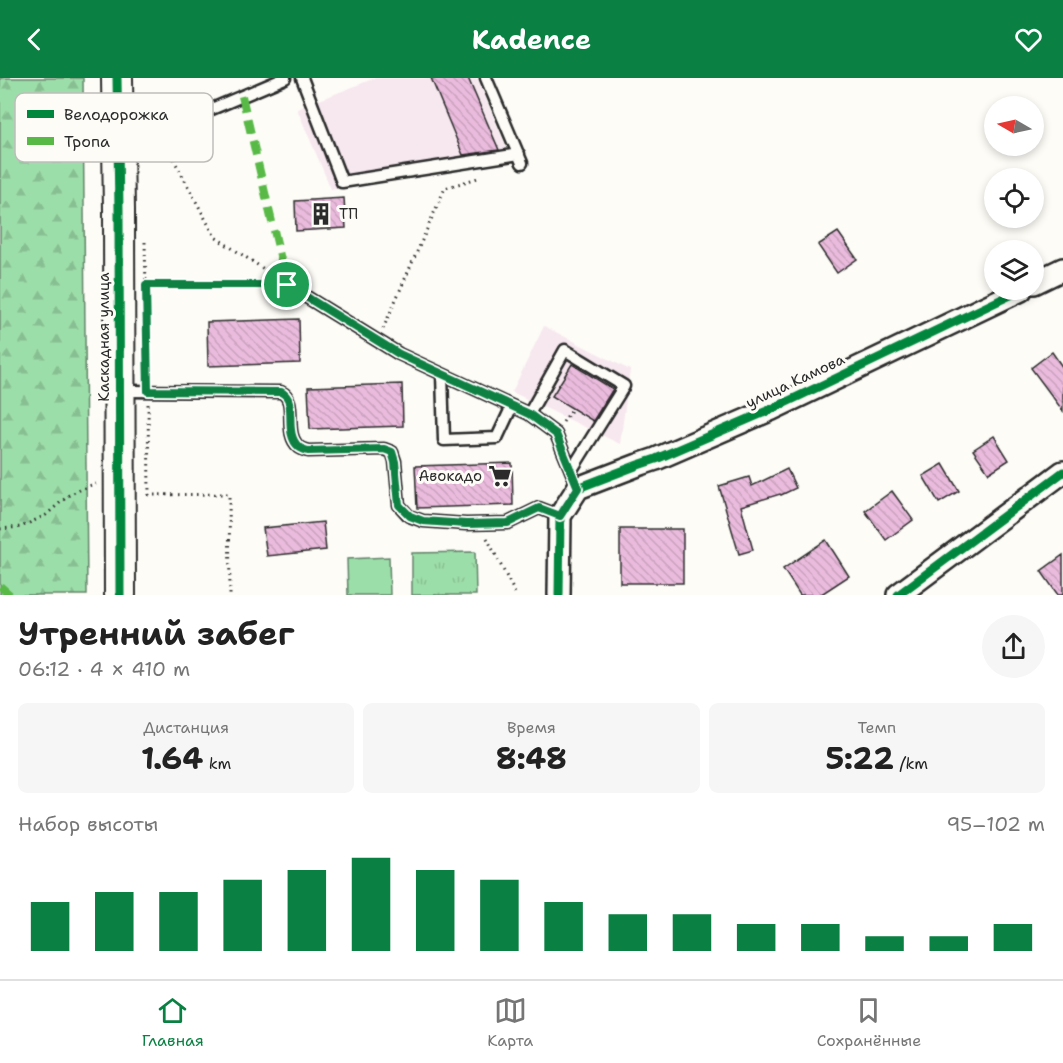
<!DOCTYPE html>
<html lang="ru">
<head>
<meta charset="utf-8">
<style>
	:root { --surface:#fff; --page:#f6f6f6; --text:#222; --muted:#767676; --line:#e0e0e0; --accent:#0b8043 }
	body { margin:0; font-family:"Shantell Sans",sans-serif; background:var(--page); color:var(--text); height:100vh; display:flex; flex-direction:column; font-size:22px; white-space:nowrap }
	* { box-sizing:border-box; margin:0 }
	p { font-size:20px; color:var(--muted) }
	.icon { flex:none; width:33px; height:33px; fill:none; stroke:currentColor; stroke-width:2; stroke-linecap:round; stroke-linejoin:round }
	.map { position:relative; height:517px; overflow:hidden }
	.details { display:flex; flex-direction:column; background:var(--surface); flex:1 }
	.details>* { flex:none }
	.needle { width:39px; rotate:279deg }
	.buttons { position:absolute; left:984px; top:18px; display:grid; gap:12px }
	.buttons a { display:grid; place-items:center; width:60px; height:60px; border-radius:50%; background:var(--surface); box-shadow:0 3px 9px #0003; font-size:30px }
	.pin { position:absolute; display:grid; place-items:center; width:51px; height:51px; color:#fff; margin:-26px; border:3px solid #fff; border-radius:50%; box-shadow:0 2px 6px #0007 }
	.round { display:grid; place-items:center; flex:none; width:63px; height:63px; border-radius:32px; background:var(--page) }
	.overview { display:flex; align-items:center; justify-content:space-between; height:102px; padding:0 18px }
	h1 { font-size:33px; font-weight:700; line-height:45px }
	.figures { display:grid; grid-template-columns:repeat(3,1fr); gap:9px; height:102px; padding:6px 18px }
	.figures div { display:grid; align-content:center; border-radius:9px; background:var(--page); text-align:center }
	.figures b { font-size:30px; font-weight:700 }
	.figures small { font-size:16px; font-weight:400 }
	.figures p { font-size:16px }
	.chart { height:168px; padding:12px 18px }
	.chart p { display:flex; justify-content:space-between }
	.chart svg { width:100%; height:108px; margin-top:6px; stroke:var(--accent); stroke-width:6 }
	header { display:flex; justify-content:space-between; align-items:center; height:78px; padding:0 18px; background:var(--accent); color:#fff; font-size:27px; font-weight:700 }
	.tabs { display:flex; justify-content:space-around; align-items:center; height:84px; border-top:2px solid var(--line); background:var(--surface); font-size:16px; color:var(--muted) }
	.tabs a { display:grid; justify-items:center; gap:3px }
	.tabs .active { color:var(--accent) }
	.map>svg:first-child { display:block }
	.built { fill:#f7e8ef }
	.forest { fill:url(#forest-firs); stroke:#64846a; stroke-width:1.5 }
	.park { fill:url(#park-tufts); stroke:#64846a; stroke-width:1.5 }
	.pitch { fill:#9cdea9; stroke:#64846a; stroke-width:1.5 }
	.building { fill:url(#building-back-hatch); stroke:#2b2b2b; stroke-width:1.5 }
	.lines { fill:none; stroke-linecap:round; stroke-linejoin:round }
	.lane-casing { stroke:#2b2b2b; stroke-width:15 }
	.street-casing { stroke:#2b2b2b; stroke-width:26 }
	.secondary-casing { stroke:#2b2b2b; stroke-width:34 }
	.path { stroke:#2b2b2b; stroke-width:3; stroke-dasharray:1.5 4.5; stroke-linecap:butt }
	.lane { stroke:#fdfcf7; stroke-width:10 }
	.street { stroke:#fdfcf7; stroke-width:21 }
	.secondary { stroke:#fdfcf7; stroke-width:30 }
	.quiet { stroke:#58b947; stroke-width:8; stroke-dasharray:15 8; stroke-linecap:butt }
	.cycleway-casing { stroke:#fdfcf7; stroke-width:13 }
	.cycleway { stroke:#00873e; stroke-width:9 }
	.route-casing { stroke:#fff; stroke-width:12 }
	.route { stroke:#0b8043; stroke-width:8 }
	.labels { text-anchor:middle; stroke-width:6; stroke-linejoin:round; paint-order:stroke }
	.poi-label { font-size:15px; fill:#2b2b2b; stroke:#fdfcf7; text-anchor:start }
	.street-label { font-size:15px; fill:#2b2b2b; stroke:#fdfcf7 }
	.key { fill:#fdfcf7; stroke:#bebdba; stroke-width:1.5 }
	.key-label { font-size:16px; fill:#2b2b2b }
</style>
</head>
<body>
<header><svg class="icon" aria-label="back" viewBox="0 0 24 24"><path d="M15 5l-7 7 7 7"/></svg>Kadence<svg class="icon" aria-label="heart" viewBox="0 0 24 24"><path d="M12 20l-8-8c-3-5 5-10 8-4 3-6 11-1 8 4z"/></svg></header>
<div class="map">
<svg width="1063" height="517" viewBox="0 0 1063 517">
	<defs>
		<pattern id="forest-firs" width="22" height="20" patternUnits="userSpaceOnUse" patternTransform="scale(1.5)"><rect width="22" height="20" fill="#9cdea9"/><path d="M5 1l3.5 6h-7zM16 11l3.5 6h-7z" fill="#87bf92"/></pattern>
		<pattern id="park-tufts" width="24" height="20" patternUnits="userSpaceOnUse" patternTransform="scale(1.5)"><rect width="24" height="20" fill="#9cdea9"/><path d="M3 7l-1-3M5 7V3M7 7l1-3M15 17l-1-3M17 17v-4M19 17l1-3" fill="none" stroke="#87bf92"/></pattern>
		<pattern id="building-back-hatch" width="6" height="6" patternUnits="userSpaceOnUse" patternTransform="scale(1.5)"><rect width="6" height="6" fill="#eabbdd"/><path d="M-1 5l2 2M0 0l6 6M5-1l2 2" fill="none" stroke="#c9a1be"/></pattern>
	</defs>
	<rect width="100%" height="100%" fill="#fdfcf7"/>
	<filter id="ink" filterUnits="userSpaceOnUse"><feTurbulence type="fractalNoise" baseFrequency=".0167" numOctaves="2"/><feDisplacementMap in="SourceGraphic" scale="12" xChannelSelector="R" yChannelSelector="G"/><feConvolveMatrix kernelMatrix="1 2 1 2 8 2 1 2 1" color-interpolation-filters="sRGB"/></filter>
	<g filter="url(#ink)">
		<!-- built -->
		<path class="built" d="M375,0H477L511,81L331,111L297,31Z
			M544,248L630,292L620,366L512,314Z"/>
		<!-- forest -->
		<path class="forest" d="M0,0H83L87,517H0Z"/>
		<!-- park -->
		<path class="park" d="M475,474L476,517H412V475Z"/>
		<!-- pitch -->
		<path class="pitch" d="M389,479L390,517H348L347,481Z"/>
		<!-- building -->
		<path class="building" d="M431,0H468L499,72L463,77Z
			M344,120L346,150L296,153L295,123Z
			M838,154L857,181L837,195L818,167Z
			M299,241L300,285L208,288L207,244Z
			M1052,274L1063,290V333L1031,290Z
			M572,286L613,311L593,343L552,318Z
			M402,306L403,348L310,351L308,309Z
			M994,358L1009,382L989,395L973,372Z
			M512,385L513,427L417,430L415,388Z
			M943,386L959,413L939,425L923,398Z
			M787,391L796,410L781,417L780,416L741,428L753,472L739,476L719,408L749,399L752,408Z
			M892,413L913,442L886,462L865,433Z
			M323,444L326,472L267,478L263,450Z
			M620,451H683V505H620Z
			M826,462L849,498L820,517H800L783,491Z
			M1063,477V517H1058L1041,493Z"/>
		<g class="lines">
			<!-- lane casing -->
			<g class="lane-casing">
				<path id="lane" d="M302,0L342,104L519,76
					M486,0L522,85
					M122,67L143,60L285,0
					M287,207L399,276L529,336L556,356L578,410
					M442,296L444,362L497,360L512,328
					M123,313L281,314C299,322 282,355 299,369C301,371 305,372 308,373L384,371L392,374L395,383L399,427L409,438L423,443L466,446L508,445L539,430L560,438
					M529,336L565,272L624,308L571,393"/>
			</g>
			<!-- street casing -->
			<g class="street-casing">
				<path id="street" d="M1034,205L1063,191
					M559,517L560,438L578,410L638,387L656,381L772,331L1021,212
					M898,517L1063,394"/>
			</g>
			<!-- secondary casing -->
			<g class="secondary-casing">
				<path id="secondary" d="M117,0L119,132L120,517"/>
			</g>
			<!-- path -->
			<path class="path" d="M165,65L215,159L276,199
				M145,164L148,298
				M146,207H273
				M383,251L445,110L481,99
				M148,326L149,417L229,416L230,517
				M563,344L572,331
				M0,451L21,449L46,437L69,417L88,408L96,406
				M487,460L516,517"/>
			<!-- lane -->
			<use href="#lane" class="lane"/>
			<!-- street -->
			<use href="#street" class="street"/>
			<!-- secondary -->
			<use href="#secondary" class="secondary"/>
			<!-- quiet -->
			<path class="quiet" d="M242,18L287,207
				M0,508L10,517"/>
			<!-- cycleway casing -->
			<g class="cycleway-casing">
				<path id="cycleway" d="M117,0L119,132L120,517
					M559,517L560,438L578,410L638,387L656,381L772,331L1021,212
					M898,517L1063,394"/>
			</g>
			<!-- cycleway -->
			<use href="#cycleway" class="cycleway"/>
		</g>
	</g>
	<g class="lines" filter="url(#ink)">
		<!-- route casing -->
		<g class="route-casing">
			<path id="route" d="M146,207H287L399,276L529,336L556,356L578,410L560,438L539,430L508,445L466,446L423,443L410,438L399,427L395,384L392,374L384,371L308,373C305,372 301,371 299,369C282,355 299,322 281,314L148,313Z"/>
		</g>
		<!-- route -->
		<use href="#route" class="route"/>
	</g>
	<!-- icons -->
	<defs>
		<g id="building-bare" transform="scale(1.8)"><path d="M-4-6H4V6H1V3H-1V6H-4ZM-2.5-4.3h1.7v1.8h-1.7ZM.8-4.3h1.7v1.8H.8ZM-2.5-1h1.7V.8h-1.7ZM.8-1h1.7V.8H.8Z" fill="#2b2b2b" stroke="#fdfcf7" stroke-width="2.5" paint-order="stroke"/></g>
		<g id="supermarket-bare" transform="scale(1.8)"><path d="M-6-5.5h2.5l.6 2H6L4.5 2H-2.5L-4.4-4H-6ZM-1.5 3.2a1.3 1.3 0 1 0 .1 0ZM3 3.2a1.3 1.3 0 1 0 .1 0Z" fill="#2b2b2b" stroke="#fdfcf7" stroke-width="2.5" paint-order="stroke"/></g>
	</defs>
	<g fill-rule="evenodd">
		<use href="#building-bare" x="321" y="136"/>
		<use href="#supermarket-bare" x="500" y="398"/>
	</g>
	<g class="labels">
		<!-- poi labels -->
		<g class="poi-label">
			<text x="339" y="141">ТП</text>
			<text x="482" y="403" text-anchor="end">Авокадо</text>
		</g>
		<!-- street labels -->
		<g class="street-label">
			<text transform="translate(104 259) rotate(-90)" y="5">Каскадная улица</text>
			<text transform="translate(795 303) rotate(-25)" y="5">улица Камова</text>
		</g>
	</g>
	<!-- legend -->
	<rect x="15" y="15" width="198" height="69" rx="9" class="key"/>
	<rect x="27" y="32" width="27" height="8" fill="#00873e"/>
	<rect x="27" y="59" width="27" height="8" fill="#58b947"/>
	<g class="key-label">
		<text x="64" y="42">Велодорожка</text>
		<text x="64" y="69">Тропа</text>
	</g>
</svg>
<div class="buttons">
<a><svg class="needle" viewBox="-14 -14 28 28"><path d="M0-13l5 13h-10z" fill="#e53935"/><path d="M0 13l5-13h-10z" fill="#767676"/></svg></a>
<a><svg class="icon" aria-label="locate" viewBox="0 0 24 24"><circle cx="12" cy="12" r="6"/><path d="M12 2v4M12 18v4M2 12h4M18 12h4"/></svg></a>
<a><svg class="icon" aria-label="layers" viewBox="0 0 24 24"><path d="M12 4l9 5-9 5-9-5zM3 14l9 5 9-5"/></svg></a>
</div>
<div class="pin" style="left:287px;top:207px;background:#1e9e55"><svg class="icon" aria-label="arrive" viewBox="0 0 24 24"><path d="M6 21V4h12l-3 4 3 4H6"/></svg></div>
</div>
<section class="details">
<div class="overview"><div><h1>Утренний забег</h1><p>06:12 · 4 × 410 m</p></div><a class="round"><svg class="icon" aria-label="share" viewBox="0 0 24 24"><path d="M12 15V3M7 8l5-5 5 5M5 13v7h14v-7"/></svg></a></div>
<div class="figures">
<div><p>Дистанция</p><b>1.64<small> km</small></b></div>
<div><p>Время</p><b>8:48</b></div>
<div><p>Темп</p><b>5:22<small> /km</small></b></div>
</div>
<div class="chart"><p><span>Набор высоты</span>95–102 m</p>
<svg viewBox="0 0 160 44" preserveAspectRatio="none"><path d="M5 44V24M15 44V20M25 44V20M35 44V15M45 44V11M55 44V6M65 44V11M75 44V15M85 44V24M95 44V29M105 44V29M115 44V33M125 44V33M135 44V38M145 44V38M155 44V33"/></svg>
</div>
</section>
<nav class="tabs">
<a class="active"><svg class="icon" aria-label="home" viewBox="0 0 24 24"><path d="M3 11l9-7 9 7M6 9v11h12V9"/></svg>Главная</a>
<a><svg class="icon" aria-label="map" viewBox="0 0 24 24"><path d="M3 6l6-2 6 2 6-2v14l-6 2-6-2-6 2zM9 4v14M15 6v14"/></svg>Карта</a>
<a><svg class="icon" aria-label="saved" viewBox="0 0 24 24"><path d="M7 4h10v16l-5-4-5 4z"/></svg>Сохранённые</a>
</nav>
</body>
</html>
